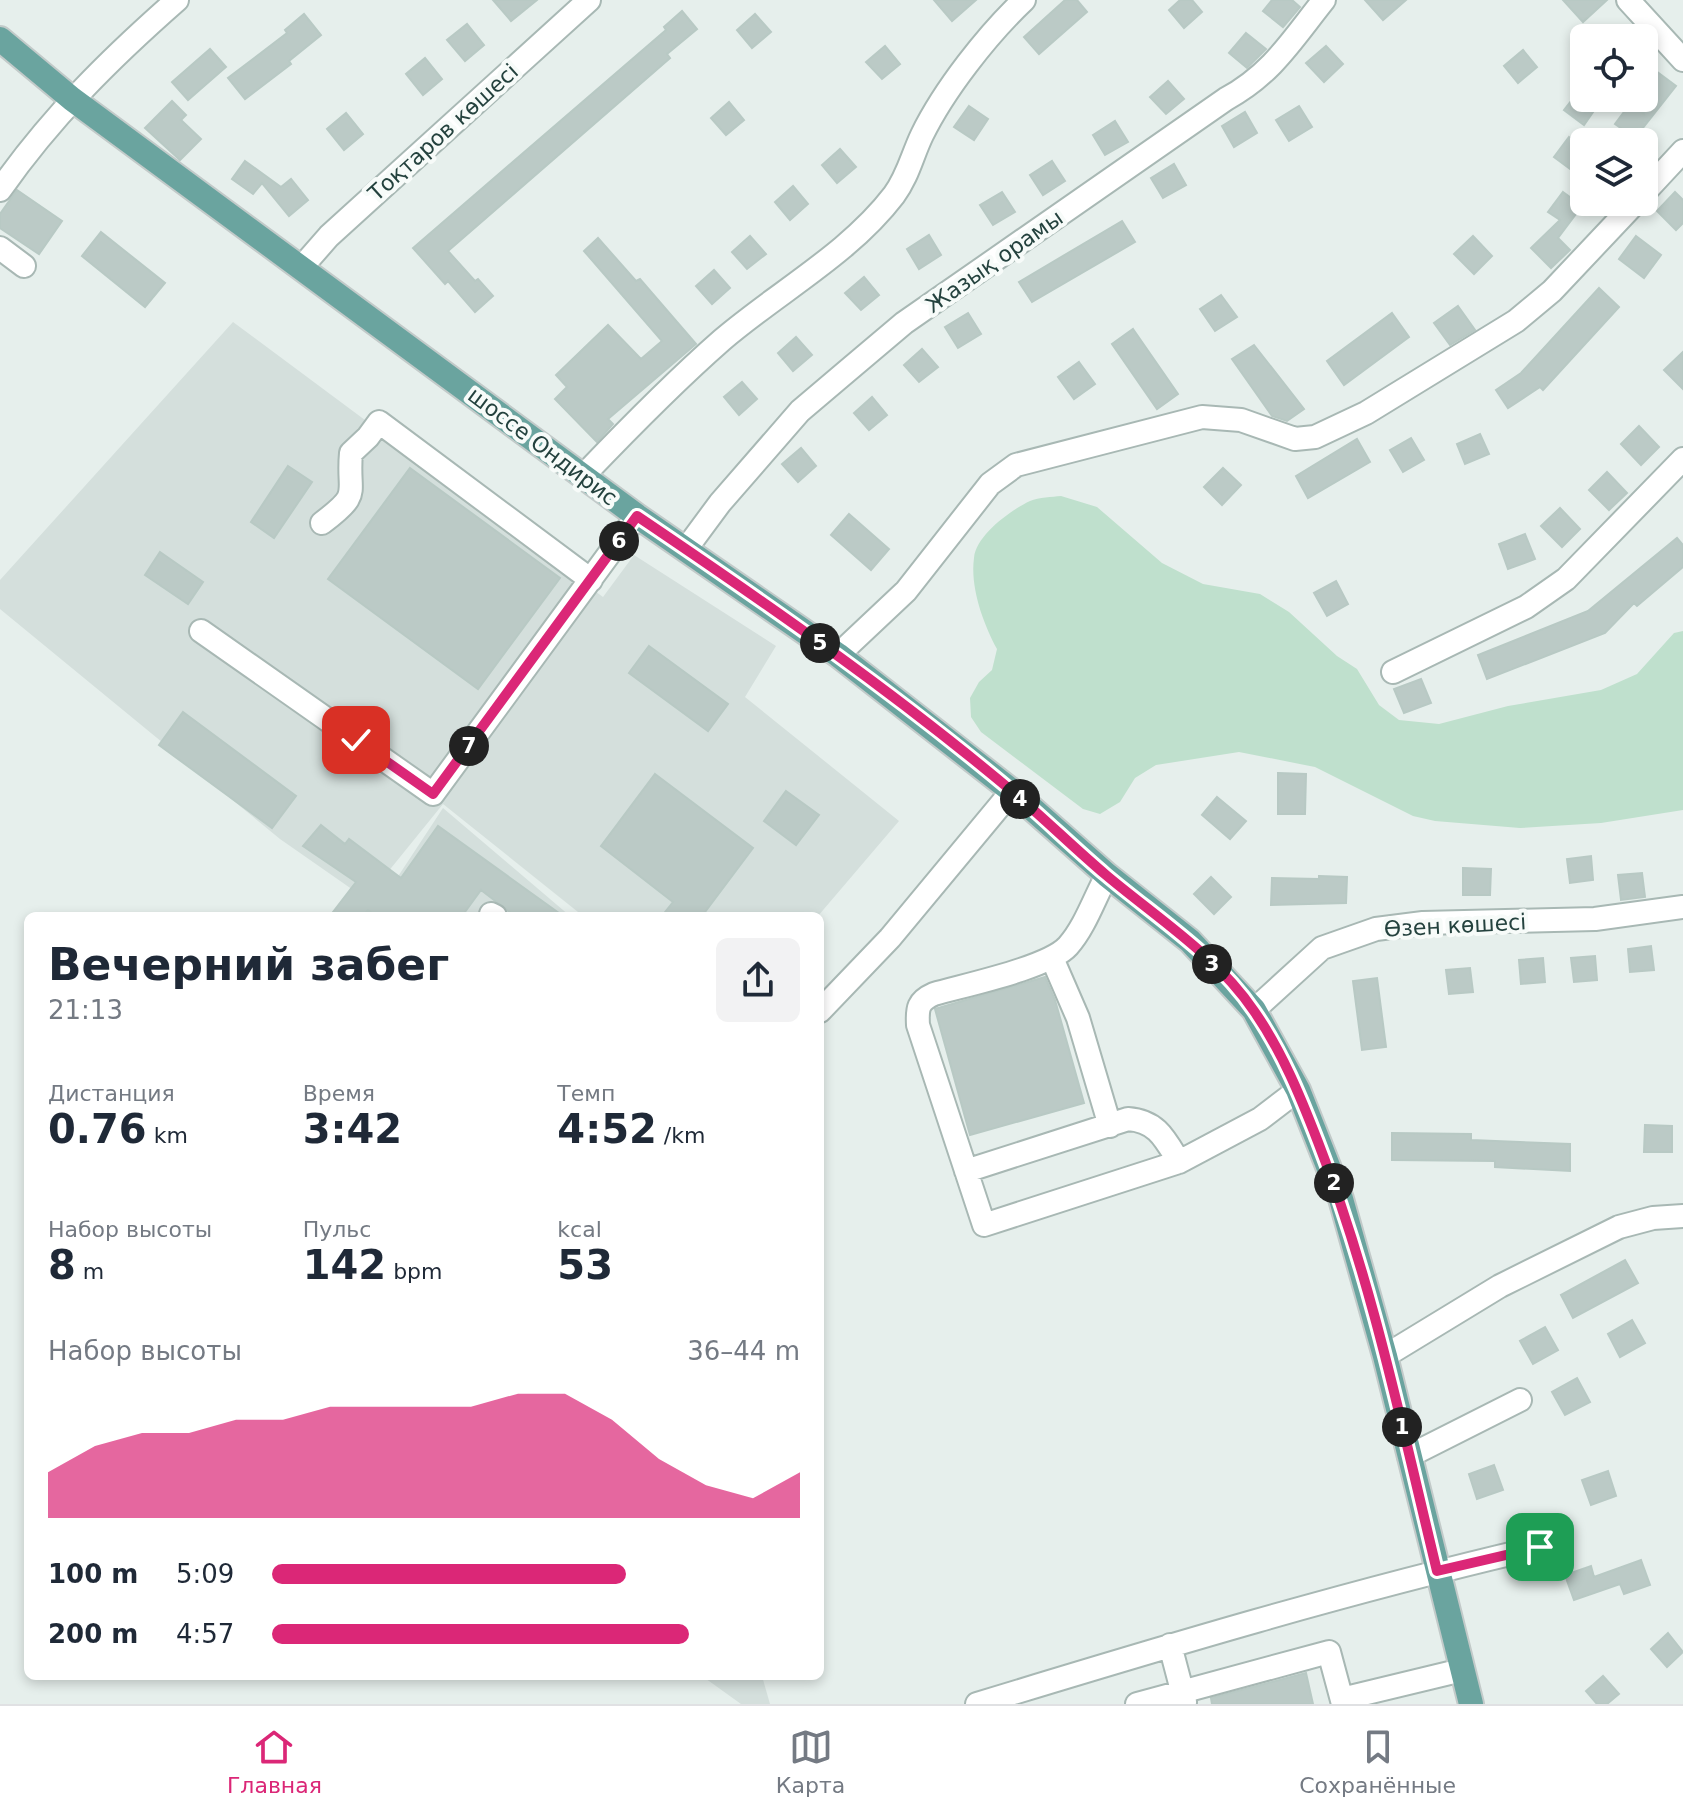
<!DOCTYPE html>
<html lang="ru">
<head>
<meta charset="utf-8">
<style>
	:root { --surface:#fff; --page:#f2f2f3; --text:#1f2937; --muted:#747a83; --line:#e0e1e3; --accent:#db2777 }
	body { margin:0; font-family:"DejaVu Sans",sans-serif; background:var(--page); color:var(--text); height:100vh; display:flex; flex-direction:column; font-size:30px; white-space:nowrap }
	* { box-sizing:border-box; margin:0 }
	p { font-size:26px; color:var(--muted) }
	.icon { flex:none; width:44px; height:44px; fill:none; stroke:currentColor; stroke-width:2; stroke-linecap:round; stroke-linejoin:round }
	.map { position:relative; flex:1; overflow:hidden }
	.drawer { position:absolute; left:24px; top:912px; width:800px; height:768px; display:flex; flex-direction:column; background:var(--surface); border-radius:12px; box-shadow:0 4px 12px #0003 }
	.drawer>* { flex:none }
	.fabs { position:absolute; left:1570px; top:24px; display:grid; gap:16px }
	.fabs a { display:grid; place-items:center; width:88px; height:88px; border-radius:12px; background:var(--surface); box-shadow:0 4px 12px #0003; font-size:40px }
	.pin { position:absolute; display:grid; place-items:center; width:68px; height:68px; color:#fff; margin:-34px; border-radius:16px; box-shadow:0 4px 12px #0006 }
	.km { position:absolute; width:40px; height:40px; margin:-20px; border-radius:50%; background:#222; color:#fff; font-size:22px; line-height:40px; text-align:center }
	.round { display:grid; place-items:center; flex:none; width:84px; height:84px; border-radius:12px; background:var(--page) }
	.head { display:flex; align-items:center; justify-content:space-between; height:136px; padding:0 24px }
	h1 { font-size:44px; font-weight:800; line-height:60px }
	.figures { display:grid; grid-template-columns:repeat(3,1fr); gap:12px; height:136px; padding:8px 24px }
	.figures div { display:grid; align-content:center }
	.figures b { font-size:40px; font-weight:800 }
	.figures small { font-size:22px; font-weight:400 }
	.figures p { font-size:22px }
	.chart { height:224px; padding:16px 24px }
	.chart p { display:flex; justify-content:space-between }
	.chart svg { width:100%; height:144px; margin-top:8px; fill:var(--accent); opacity:.7 }
	ul { padding:0 24px; list-style:none; font-size:26px }
	li { display:grid; grid-template-columns:128px 96px 1fr; align-items:center; height:60px }
	li i { height:20px; border-radius:10px; background:var(--accent) }
	.dock { display:flex; justify-content:space-around; align-items:center; height:112px; border-top:2px solid var(--line); background:var(--surface); font-size:22px; color:var(--muted) }
	.dock a { display:grid; justify-items:center; gap:4px }
	.dock .current { color:var(--accent) }
	.map>svg:first-child { display:block }
	.built { fill:#d4dfdc }
	.green { fill:#bfe0cd }
	.building { fill:#bbcac6; stroke:#b8c9c4; stroke-width:2 }
	.lines { fill:none; stroke-linecap:round; stroke-linejoin:round }
	.minor-casing { stroke:#a8b8b4; stroke-width:26 }
	.major-casing { stroke:#c2cac9; stroke-width:28 }
	.minor { stroke:#fff; stroke-width:22 }
	.major { stroke:#6aa49f; stroke-width:24 }
	.route-casing { stroke:#fff; stroke-width:16 }
	.route { stroke:#db2777; stroke-width:10 }
	.labels { text-anchor:middle; stroke-width:8; stroke-linejoin:round; paint-order:stroke }
	.street-label { font-size:22px; fill:#24423e; stroke:#f7fbf9 }
</style>
</head>
<body>
<div class="map">
<svg width="1683" height="1704" viewBox="0 0 1683 1704">
	<rect width="100%" height="100%" fill="#e6efec"/>
	<!-- built -->
	<path class="built" d="M233,322L603,597L634,555L776,646L745,697L899,821L818,916H583L443,804L366,899L280,839L0,609V580Z
		M443,808L570,916H372Z
		M702,1676H762L770,1704H741Z"/>
	<!-- green -->
	<path class="green" d="M1061,496L1097,507L1162,563L1203,584L1260,594L1289,612L1337,656L1357,669L1379,705L1399,720L1439,724L1508,706L1601,690L1637,674L1674,633L1683,631V810L1601,823L1520,828L1435,821L1413,816L1315,767L1239,752L1156,765L1135,778L1120,802L1100,814L1083,809L981,732L971,717L970,698L979,682L992,670L997,649C983,623 970,587 974,558C976,535 1011,510 1030,501C1039,497 1052,497 1061,496Z"/>
	<!-- building -->
	<path class="building" d="M493,0H537L511,21Z
		M934,0H976L952,21Z
		M1065,0H1077L1087,12L1039,54L1024,37Z
		M1180,0H1192L1202,12L1184,28L1169,10Z
		M1272,0H1292L1300,7L1283,27L1263,11Z
		M1365,0H1406L1383,20Z
		M1563,0H1607L1583,22Z
		M682,11L697,29L667,54L670,58L448,251L475,281L478,279L493,296L475,312L448,281L445,284L413,248L666,30L664,27Z
		M304,14L321,35L289,61L291,64L245,99L228,78L287,33L285,30Z
		M755,14L771,32L752,48L737,30Z
		M467,24L484,45L465,61L447,40Z
		M1246,33L1266,49L1247,68L1229,53Z
		M885,46L900,64L882,79L866,62Z
		M1326,46L1343,64L1324,82L1306,63Z
		M210,49L226,67L188,100L172,82Z
		M1523,50L1537,67L1518,83L1504,66Z
		M425,58L442,79L423,95L406,74Z
		M1656,71L1676,86L1635,138L1615,124L1630,104L1644,114V88Z
		M1168,81L1184,99L1166,114L1150,97Z
		M1579,91L1584,98L1598,105L1584,125L1564,110Z
		M172,101L186,115L181,120L201,139L180,160L145,128Z
		M729,102L744,120L726,135L711,118Z
		M969,106L988,119L974,140L954,127Z
		M1299,106L1312,127L1289,141L1276,120Z
		M1245,112L1257,133L1234,147L1222,126Z
		M346,113L363,134L344,150L327,129Z
		M1115,121L1128,142L1105,155L1093,135Z
		M1569,137L1584,149V157L1573,171L1554,157Z
		M840,149L856,167L837,183L822,165Z
		M245,161L281,187L291,179L308,200L289,216L262,183L253,194L232,179Z
		M1052,161L1065,181L1043,195L1030,175Z
		M1174,164L1186,185L1163,198L1151,178Z
		M793,186L808,204L790,220L775,202Z
		M17,190L62,221L39,254L0,228V214Z
		M1002,192L1015,212L993,225L980,205Z
		M1563,192L1582,206L1558,238L1570,250L1551,268L1531,248L1560,220L1548,212Z
		M1675,192L1683,200V223L1676,230L1657,211Z
		M1122,221L1135,242L1032,302L1019,282Z
		M101,232L165,283L145,307L82,256Z
		M929,235L941,255L919,269L907,249Z
		M750,236L766,254L747,269L732,252Z
		M1473,236L1492,256L1474,274L1454,254Z
		M1636,236L1661,255L1644,278L1619,259Z
		M598,238L636,281L640,279L696,344L608,419L613,424L597,442L555,399L567,387L556,375L608,325L641,359L662,341L584,251Z
		M714,270L730,288L712,304L696,286Z
		M864,277L879,295L861,310L845,293Z
		M1599,288L1619,307L1543,390L1540,387L1508,408L1496,390L1521,373Z
		M1221,295L1237,317L1215,331L1200,309Z
		M1458,306L1475,330L1450,345L1434,323Z
		M968,313L981,334L958,348L945,327Z
		M1392,313L1409,337L1344,385L1327,361Z
		M1133,329L1178,394L1157,409L1112,344Z
		M796,337L812,355L793,371L778,353Z
		M1254,345L1304,409L1287,421L1272,416L1232,359Z
		M922,349L938,367L919,382L904,365Z
		M1683,352V389L1664,370Z
		M1079,362L1095,384L1074,399L1058,377Z
		M742,382L757,399L739,415L724,397Z
		M872,397L887,415L869,430L854,413Z
		M1639,426L1659,447L1641,465L1621,444Z
		M1480,434L1489,454L1465,464L1457,444Z
		M1411,438L1424,460L1403,472L1390,450Z
		M1357,439L1370,462L1308,498L1296,476Z
		M801,448L816,466L798,482L782,464Z
		M288,466L312,482L274,538L251,522Z
		M410,468L560,578L478,689L328,579Z
		M1223,468L1241,485L1222,505L1204,487Z
		M1607,472L1627,493L1609,510L1589,490Z
		M1560,508L1580,529L1562,547L1541,526Z
		M849,514L889,549L871,570L831,535Z
		M1525,534L1535,559L1508,569L1499,544Z
		M1677,538L1683,545V567L1637,606L1634,603L1605,633L1487,679L1478,655L1588,611Z
		M160,552L203,582L188,604L145,575Z
		M1336,581L1348,604L1327,616L1314,593Z
		M649,646L728,704L708,731L629,673Z
		M1421,679L1431,703L1404,713L1394,689Z
		M183,712L296,796L272,828L159,745Z
		M1278,773L1306,774L1305,814H1278Z
		M655,774L753,848L702,916H662L673,902L601,846Z
		M786,791L819,815L796,845L764,821Z
		M1217,797L1246,821L1230,839L1202,815Z
		M321,825L345,844L349,839L401,878L438,826L563,916H515L481,890L462,916H376L368,910L363,916H330L356,882L303,846Z
		M1591,856L1593,880L1570,883L1567,859Z
		M1463,868L1491,869L1490,895H1463Z
		M1642,873L1645,897L1621,900L1618,875Z
		M1319,876L1347,877L1346,903L1271,905L1272,878L1319,879Z
		M1211,877L1231,897L1214,914L1194,894Z
		M1651,946L1654,970L1630,972L1628,949Z
		M1595,956L1597,980L1574,982L1571,958Z
		M1543,958L1545,982L1521,984L1519,960Z
		M1470,968L1473,992L1449,994L1446,970Z
		M1045,977L1055,1000L1084,1103L970,1135L935,1009Z
		M1377,978L1386,1047L1362,1050L1353,981Z
		M1645,1125L1672,1126V1152H1644Z
		M1392,1133L1471,1134V1140L1570,1144V1171L1495,1167V1161L1392,1160Z
		M1625,1260L1638,1283L1573,1318L1561,1295Z
		M1632,1320L1645,1343L1620,1357L1608,1334Z
		M1545,1327L1558,1350L1533,1364L1520,1341Z
		M1577,1378L1590,1402L1565,1415L1552,1392Z
		M1494,1465L1503,1490L1477,1499L1469,1474Z
		M1608,1471L1616,1496L1591,1505L1582,1480Z
		M1641,1560L1650,1585L1624,1594L1620,1584L1574,1600L1565,1575L1591,1566L1594,1577Z
		M1668,1633L1683,1652L1667,1667L1651,1649Z
		M1306,1673L1313,1704H1212L1211,1698Z
		M1603,1676L1619,1694L1607,1704H1597L1586,1691Z"/>
	<g class="lines">
		<!-- minor casing -->
		<g class="minor-casing">
			<path id="minor" d="M1628,0L1683,60
				M0,190C51,117 111,58 177,0
				M1644,193L1683,151
				M0,248L24,266
				M301,268L329,236L589,0
				M584,475C628,429 674,382 722,340C778,292 849,254 894,195C908,176 912,156 922,135C944,90 987,35 1024,0
				M322,523C363,492 347,496 351,453L368,437L379,422L591,580
				M686,549L720,503L800,411L846,372L904,323L1226,99C1272,74 1292,40 1324,0
				M201,631L433,794L637,516
				M838,655L906,591L990,484L1016,465L1202,417L1241,420L1295,439L1315,437L1366,413L1516,321L1552,291L1636,202
				M1393,672L1526,607L1566,579L1683,459
				M1107,875C1095,897 1085,927 1068,946C1048,968 965,985 934,994C918,1001 917,1008 918,1025L984,1225L1179,1162L1260,1119L1298,1090
				M491,914L495,916
				M1052,958L1078,1018L1110,1126
				M1254,1010L1322,948L1376,929L1423,923L1595,919L1683,907
				M820,1011L890,938L1012,791
				M966,1171L1128,1119C1157,1121 1165,1139 1179,1162
				M1385,1356L1500,1286L1619,1227L1653,1218L1683,1216
				M1409,1456L1520,1400
				M1170,1645L1185,1702
				M1342,1699L1462,1670
				M977,1704C1164,1647 1350,1591 1540,1547
				M1137,1704L1329,1652L1343,1704"/>
		</g>
		<!-- major casing -->
		<g class="major-casing">
			<path id="major" d="M0,39L72,99L637,516L838,655L1012,791L1107,875L1190,941L1254,1010L1298,1090L1341,1199L1385,1356L1471,1704"/>
		</g>
		<!-- minor -->
		<use href="#minor" class="minor"/>
		<!-- major -->
		<use href="#major" class="major"/>
	</g>
	<g class="lines">
		<!-- route casing -->
		<g class="route-casing">
			<path id="route" d="M356,740L433,794L637,516C766,603 894,692 1013,792C1045,819 1074,848 1106,875C1157,918 1216,955 1254,1011C1282,1051 1301,1098 1318,1142C1372,1280 1402,1427 1437,1571L1540,1547"/>
		</g>
		<!-- route -->
		<use href="#route" class="route"/>
	</g>
	<g class="labels">
		<!-- street labels -->
		<g class="street-label">
			<text transform="translate(443 132) rotate(-42)" y="8">Тоқтаров көшесі</text>
			<text transform="translate(994 261) rotate(-35)" y="8">Жазық орамы</text>
			<text transform="translate(543 446) rotate(37)" y="8">шоссе Ондирис</text>
			<text transform="translate(1455 925) rotate(-3)" y="8">Өзен көшесі</text>
		</g>
	</g>
</svg>
<div class="fabs">
<a><svg class="icon" aria-label="locate" viewBox="0 0 24 24"><circle cx="12" cy="12" r="6"/><path d="M12 2v4M12 18v4M2 12h4M18 12h4"/></svg></a>
<a><svg class="icon" aria-label="layers" viewBox="0 0 24 24"><path d="M12 4l9 5-9 5-9-5zM3 14l9 5 9-5"/></svg></a>
</div>
<div class="pin" style="left:1540px;top:1547px;background:#1e9e55"><svg class="icon" aria-label="arrive" viewBox="0 0 24 24"><path d="M6 21V4h12l-3 4 3 4H6"/></svg></div>
<div class="pin" style="left:356px;top:740px;background:#d93025"><svg class="icon" aria-label="check" viewBox="0 0 24 24"><path d="M5 12l5 5 9-10"/></svg></div>
<b class="km" style="left:1402px;top:1427px">1</b>
<b class="km" style="left:1334px;top:1183px">2</b>
<b class="km" style="left:1212px;top:964px">3</b>
<b class="km" style="left:1020px;top:799px">4</b>
<b class="km" style="left:820px;top:643px">5</b>
<b class="km" style="left:619px;top:541px">6</b>
<b class="km" style="left:469px;top:746px">7</b>
<section class="drawer">
<div class="head"><div><h1>Вечерний забег</h1><p>21:13</p></div><a class="round"><svg class="icon" aria-label="share" viewBox="0 0 24 24"><path d="M12 15V3M7 8l5-5 5 5M5 13v7h14v-7"/></svg></a></div>
<div class="figures">
<div><p>Дистанция</p><b>0.76<small> km</small></b></div>
<div><p>Время</p><b>3:42</b></div>
<div><p>Темп</p><b>4:52<small> /km</small></b></div>
</div>
<div class="figures">
<div><p>Набор высоты</p><b>8<small> m</small></b></div>
<div><p>Пульс</p><b>142<small> bpm</small></b></div>
<div><p>kcal</p><b>53</b></div>
</div>
<div class="chart"><p><span>Набор высоты</span>36–44 m</p>
<svg viewBox="0 0 160 44" preserveAspectRatio="none"><path d="M0 44V30L10 22L20 18L30 18L40 14L50 14L60 10L70 10L80 10L90 10L100 6L110 6L120 14L130 26L140 34L150 38L160 30V44z"/></svg>
</div>
<ul>
<li><b>100 m</b>5:09<i style="width:67%"></i></li>
<li><b>200 m</b>4:57<i style="width:79%"></i></li>
</ul>
</section>
</div>
<nav class="dock">
<a class="current"><svg class="icon" aria-label="home" viewBox="0 0 24 24"><path d="M3 11l9-7 9 7M6 9v11h12V9"/></svg>Главная</a>
<a><svg class="icon" aria-label="map" viewBox="0 0 24 24"><path d="M3 6l6-2 6 2 6-2v14l-6 2-6-2-6 2zM9 4v14M15 6v14"/></svg>Карта</a>
<a><svg class="icon" aria-label="saved" viewBox="0 0 24 24"><path d="M7 4h10v16l-5-4-5 4z"/></svg>Сохранённые</a>
</nav>
</body>
</html>
